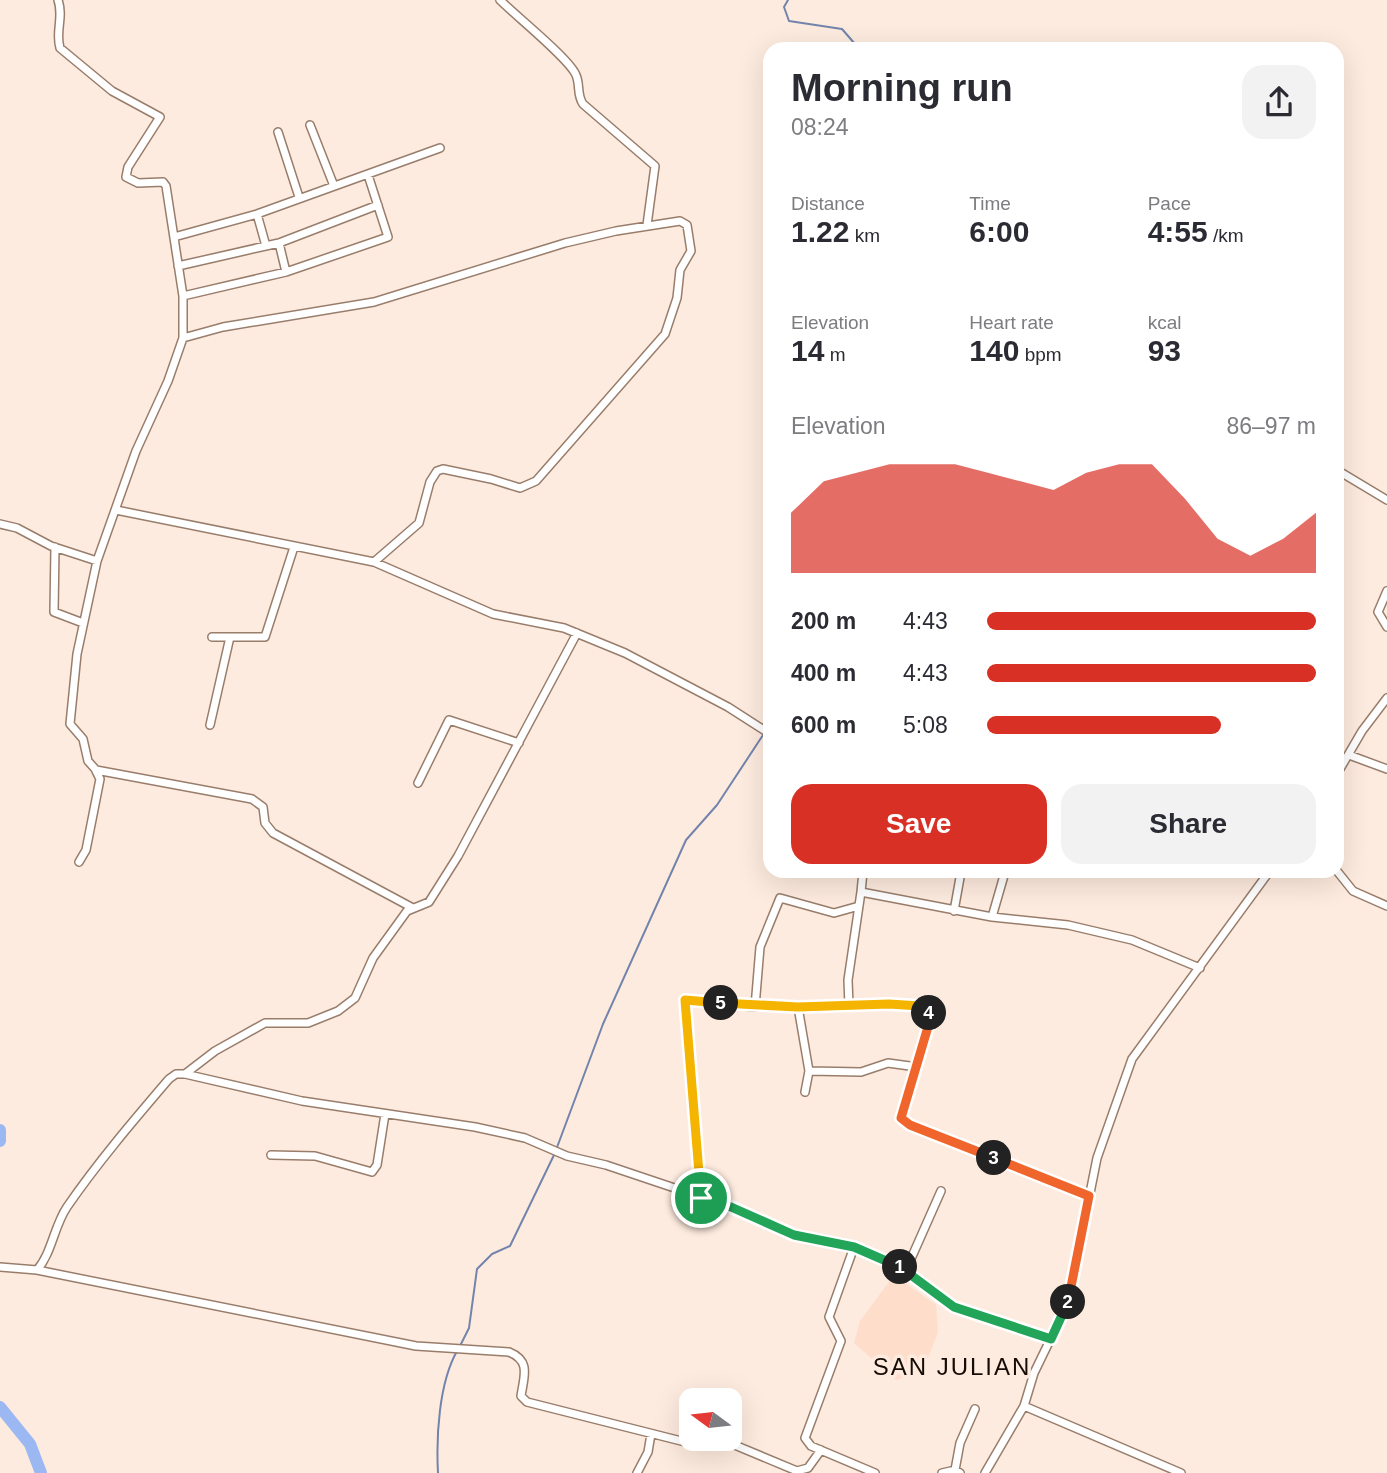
<!DOCTYPE html>
<html lang="en">
<head>
<meta charset="utf-8">
<style>
	:root { --surface:#fff; --page:#f2f2f3; --text:#2b2b33; --muted:#7c7c81; --accent:#d93025 }
	body { margin:0; font-family:Helvetica,sans-serif; background:var(--page); color:var(--text); height:100vh; display:flex; flex-direction:column; font-size:26px; white-space:nowrap }
	* { box-sizing:border-box; margin:0 }
	p { font-size:23px; color:var(--muted) }
	.icon { flex:none; width:38px; height:38px; fill:none; stroke:currentColor; stroke-width:2; stroke-linecap:round; stroke-linejoin:round }
	.map { position:relative; flex:1; overflow:hidden }
	.drawer { position:absolute; left:763px; top:42px; width:581px; height:836px; display:flex; flex-direction:column; background:var(--surface); border-radius:21px; box-shadow:0 7px 28px #0002 }
	.drawer>* { flex:none }
	.needle { width:46px; rotate:285deg }
	.buttons { position:absolute; left:679px; top:1388px; display:grid; gap:14px }
	.buttons a { display:grid; place-items:center; width:63px; height:63px; border-radius:14px; background:var(--surface); box-shadow:0 7px 28px #0002; font-size:35px }
	.pin { position:absolute; display:grid; place-items:center; width:60px; height:60px; color:#fff; margin:-30px; border:4px solid #fff; border-radius:50%; box-shadow:0 2px 7px #0007 }
	.km { position:absolute; width:35px; height:35px; margin:-18px; border-radius:50%; background:#222; color:#fff; font-size:19px; line-height:35px; text-align:center }
	.round { display:grid; place-items:center; flex:none; width:74px; height:74px; border-radius:21px; background:var(--page) }
	.summary { display:flex; align-items:center; justify-content:space-between; height:119px; padding:0 28px }
	h1 { font-size:38px; font-weight:700; line-height:52px }
	.stats { display:grid; grid-template-columns:repeat(3,1fr); gap:10px; height:119px; padding:7px 28px }
	.stats div { display:grid; align-content:center }
	.stats b { font-size:30px; font-weight:700 }
	.stats small { font-size:19px; font-weight:400 }
	.stats p { font-size:19px }
	.chart { height:196px; padding:14px 28px }
	.chart p { display:flex; justify-content:space-between }
	.chart svg { width:100%; height:126px; margin-top:7px; fill:var(--accent); opacity:.7 }
	.cta { display:flex; gap:14px; margin-top:auto; padding:14px 28px }
	.cta a { flex:1; height:80px; border-radius:21px; background:var(--accent); color:#fff; font-size:28px; font-weight:700; line-height:80px; text-align:center }
	.cta a+a { background:var(--page); color:var(--text) }
	ul { padding:0 28px; list-style:none; font-size:23px }
	li { display:grid; grid-template-columns:112px 84px 1fr; align-items:center; height:52px }
	li i { height:18px; border-radius:9px; background:var(--accent) }
	.map>svg:first-child { display:block }
	.built { fill:#fedecb }
	.lines { fill:none; stroke-linecap:round; stroke-linejoin:round }
	.stream { stroke:#7384ac; stroke-width:2 }
	.river { stroke:#9bb8f3; stroke-width:12 }
	.minor-casing { stroke:#997d6b; stroke-width:10 }
	.minor { stroke:#fff; stroke-width:7 }
	.split-1-casing { stroke:#fff; stroke-width:14 }
	.split-2-casing { stroke:#fff; stroke-width:14 }
	.split-3-casing { stroke:#fff; stroke-width:14 }
	.split-4-casing { stroke:#fff; stroke-width:14 }
	.split-5-casing { stroke:#fff; stroke-width:14 }
	.split-6-casing { stroke:#fff; stroke-width:14 }
	.split-1 { stroke:#22a559; stroke-width:9 }
	.split-2 { stroke:#22a559; stroke-width:9 }
	.split-3 { stroke:#f0652b; stroke-width:9 }
	.split-4 { stroke:#f0652b; stroke-width:9 }
	.split-5 { stroke:#f5b400; stroke-width:9 }
	.split-6 { stroke:#f5b400; stroke-width:9 }
	.labels { text-anchor:middle; stroke-width:7; stroke-linejoin:round; paint-order:stroke }
	.quarter-label { font-size:24px; letter-spacing:2px; fill:#160c06; stroke:#feebdf }
</style>
</head>
<body>
<div class="map">
<svg width="1387" height="1473" viewBox="0 0 1387 1473">
	<rect width="100%" height="100%" fill="#feebdf"/>
	<!-- built -->
	<path class="built" d="M894,1275L936,1305L938,1332L927,1361L914,1375L896,1380L854,1343L860,1321Z"/>
	<g class="lines">
		<!-- stream -->
		<path class="stream" d="M788,0L784,7L789,21L842,29L855,44V49
			M767,730L770,725
			M556,1150L603,1024L686,840L717,805L763,735
			M460,1346L469,1328L477,1269L492,1254L510,1246L554,1155
			M438,1473C436,1436 439,1383 457,1351"/>
		<!-- river -->
		<path class="river" d="M0,1130V1141
			M0,1407L30,1444L41,1473"/>
		<!-- minor casing -->
		<g class="minor-casing">
			<path id="minor" d="M58,0C64,17 55,32 60,48L112,91L160,117L128,167L126,177L138,183L163,182L166,186L183,296V338L168,381L136,451L97,561L77,654L70,724L83,739L88,761L96,770L252,799L263,807L265,823L273,833L411,907
				M500,0C516,16 566,56 575,73C581,83 576,94 583,104L655,166L647,225
				M310,125L334,186
				M278,132L299,197
				M257,214L266,246
				M174,237L257,214L440,148
				M279,243L286,272
				M178,266L279,243L378,205
				M183,296L286,272L388,237L368,175
				M183,338L223,327L374,302L565,243L616,231L680,221L687,225L691,251L680,270L677,298L665,334L536,481L520,488L491,479L443,469L437,471L430,482L419,523L374,562
				M1337,470L1387,500
				M116,510L374,562L493,614L564,628L625,653L728,707L770,734
				M0,524L17,528L51,546L97,561
				M55,547L54,612L83,623
				M1387,591L1378,612L1387,627
				M212,637H265L294,547
				M210,725L230,637
				M1349,755L1387,769
				M1337,774L1362,731L1387,698
				M418,783L449,720L519,743
				M79,862L86,850L100,779L96,771
				M1337,871L1353,891L1387,906
				M863,872L861,892L992,917L1068,925L1132,940L1200,968
				M861,892L848,980L849,1006C868,1006 919,997 930,1015L901,1113L904,1122L1089,1196
				M954,911L961,872
				M992,917L1005,872
				M755,1007L760,947L780,898L834,913L859,906
				M798,1007L809,1071
				M185,1074L215,1051L265,1023H308L338,1011L355,998L373,958L407,911L429,902L458,856L577,633
				M805,1092L809,1071L861,1072L888,1063L917,1067
				M271,1155L315,1156L372,1172L377,1165L385,1114
				M701,1197L685,1000L755,1007L849,1006
				M854,1247L829,1317L841,1341L805,1438L811,1446L875,1473
				M0,1267L37,1270C52,1253 54,1226 67,1207C98,1162 134,1120 169,1079L176,1074H185L302,1101L475,1127L525,1138L567,1156L606,1165L731,1207L794,1235L854,1247L906,1270L954,1307L1051,1339
				M37,1270L416,1346L509,1352C531,1361 524,1376 521,1396L527,1402L701,1446L712,1441H725L797,1471L808,1468L821,1450
				M906,1270L941,1191
				M1024,1406L1181,1473
				M955,1470L960,1443L975,1409
				M637,1473L648,1452L651,1434
				M942,1473L955,1470L960,1473
				M985,1473L1024,1406L1034,1373L1068,1303L1097,1158L1132,1059L1269,872"/>
		</g>
		<!-- minor -->
		<use href="#minor" class="minor"/>
	</g>
	<g class="lines">
		<!-- split-1 casing -->
		<g class="split-1-casing">
			<path id="split-1" d="M701,1198L731,1207L794,1235L854,1247L900,1267"/>
		</g>
		<!-- split-2 casing -->
		<g class="split-2-casing">
			<path id="split-2" d="M900,1267L954,1307L1051,1339L1068,1302"/>
		</g>
		<!-- split-3 casing -->
		<g class="split-3-casing">
			<path id="split-3" d="M994,1158L1089,1196L1068,1302"/>
		</g>
		<!-- split-4 casing -->
		<g class="split-4-casing">
			<path id="split-4" d="M929,1013L930,1020L901,1118L910,1125L994,1158"/>
		</g>
		<!-- split-5 casing -->
		<g class="split-5-casing">
			<path id="split-5" d="M721,1003L798,1007L889,1004L920,1006L929,1013"/>
		</g>
		<!-- split-6 casing -->
		<g class="split-6-casing">
			<path id="split-6" d="M701,1198L685,1000L721,1003"/>
		</g>
		<!-- split-1 -->
		<use href="#split-1" class="split-1"/>
		<!-- split-2 -->
		<use href="#split-2" class="split-2"/>
		<!-- split-3 -->
		<use href="#split-3" class="split-3"/>
		<!-- split-4 -->
		<use href="#split-4" class="split-4"/>
		<!-- split-5 -->
		<use href="#split-5" class="split-5"/>
		<!-- split-6 -->
		<use href="#split-6" class="split-6"/>
	</g>
	<g class="labels">
		<!-- quarter labels -->
		<g class="quarter-label">
			<text x="952" y="1375">SAN JULIAN</text>
		</g>
	</g>
</svg>
<div class="buttons">
<a><svg class="needle" viewBox="-14 -14 28 28"><path d="M0-13l5 13h-10z" fill="#e53935"/><path d="M0 13l5-13h-10z" fill="#7c7c81"/></svg></a>
</div>
<div class="pin" style="left:701px;top:1198px;background:#1e9e55"><svg class="icon" aria-label="arrive" viewBox="0 0 24 24"><path d="M6 21V4h12l-3 4 3 4H6"/></svg></div>
<b class="km" style="left:900px;top:1267px">1</b>
<b class="km" style="left:1068px;top:1302px">2</b>
<b class="km" style="left:994px;top:1158px">3</b>
<b class="km" style="left:929px;top:1013px">4</b>
<b class="km" style="left:721px;top:1003px">5</b>
<section class="drawer">
<div class="summary"><div><h1>Morning run</h1><p>08:24</p></div><a class="round"><svg class="icon" aria-label="share" viewBox="0 0 24 24"><path d="M12 15V3M7 8l5-5 5 5M5 13v7h14v-7"/></svg></a></div>
<div class="stats">
<div><p>Distance</p><b>1.22<small> km</small></b></div>
<div><p>Time</p><b>6:00</b></div>
<div><p>Pace</p><b>4:55<small> /km</small></b></div>
</div>
<div class="stats">
<div><p>Elevation</p><b>14<small> m</small></b></div>
<div><p>Heart rate</p><b>140<small> bpm</small></b></div>
<div><p>kcal</p><b>93</b></div>
</div>
<div class="chart"><p><span>Elevation</span>86–97 m</p>
<svg viewBox="0 0 160 44" preserveAspectRatio="none"><path d="M0 44V23L10 12L20 9L30 6L40 6L50 6L60 9L70 12L80 15L90 9L100 6L110 6L120 18L130 32L140 38L150 32L160 23V44z"/></svg>
</div>
<ul>
<li><b>200 m</b>4:43<i style="width:100%"></i></li>
<li><b>400 m</b>4:43<i style="width:100%"></i></li>
<li><b>600 m</b>5:08<i style="width:71%"></i></li>
</ul>
<div class="cta"><a>Save</a><a>Share</a></div>
</section>
</div>
</body>
</html>
